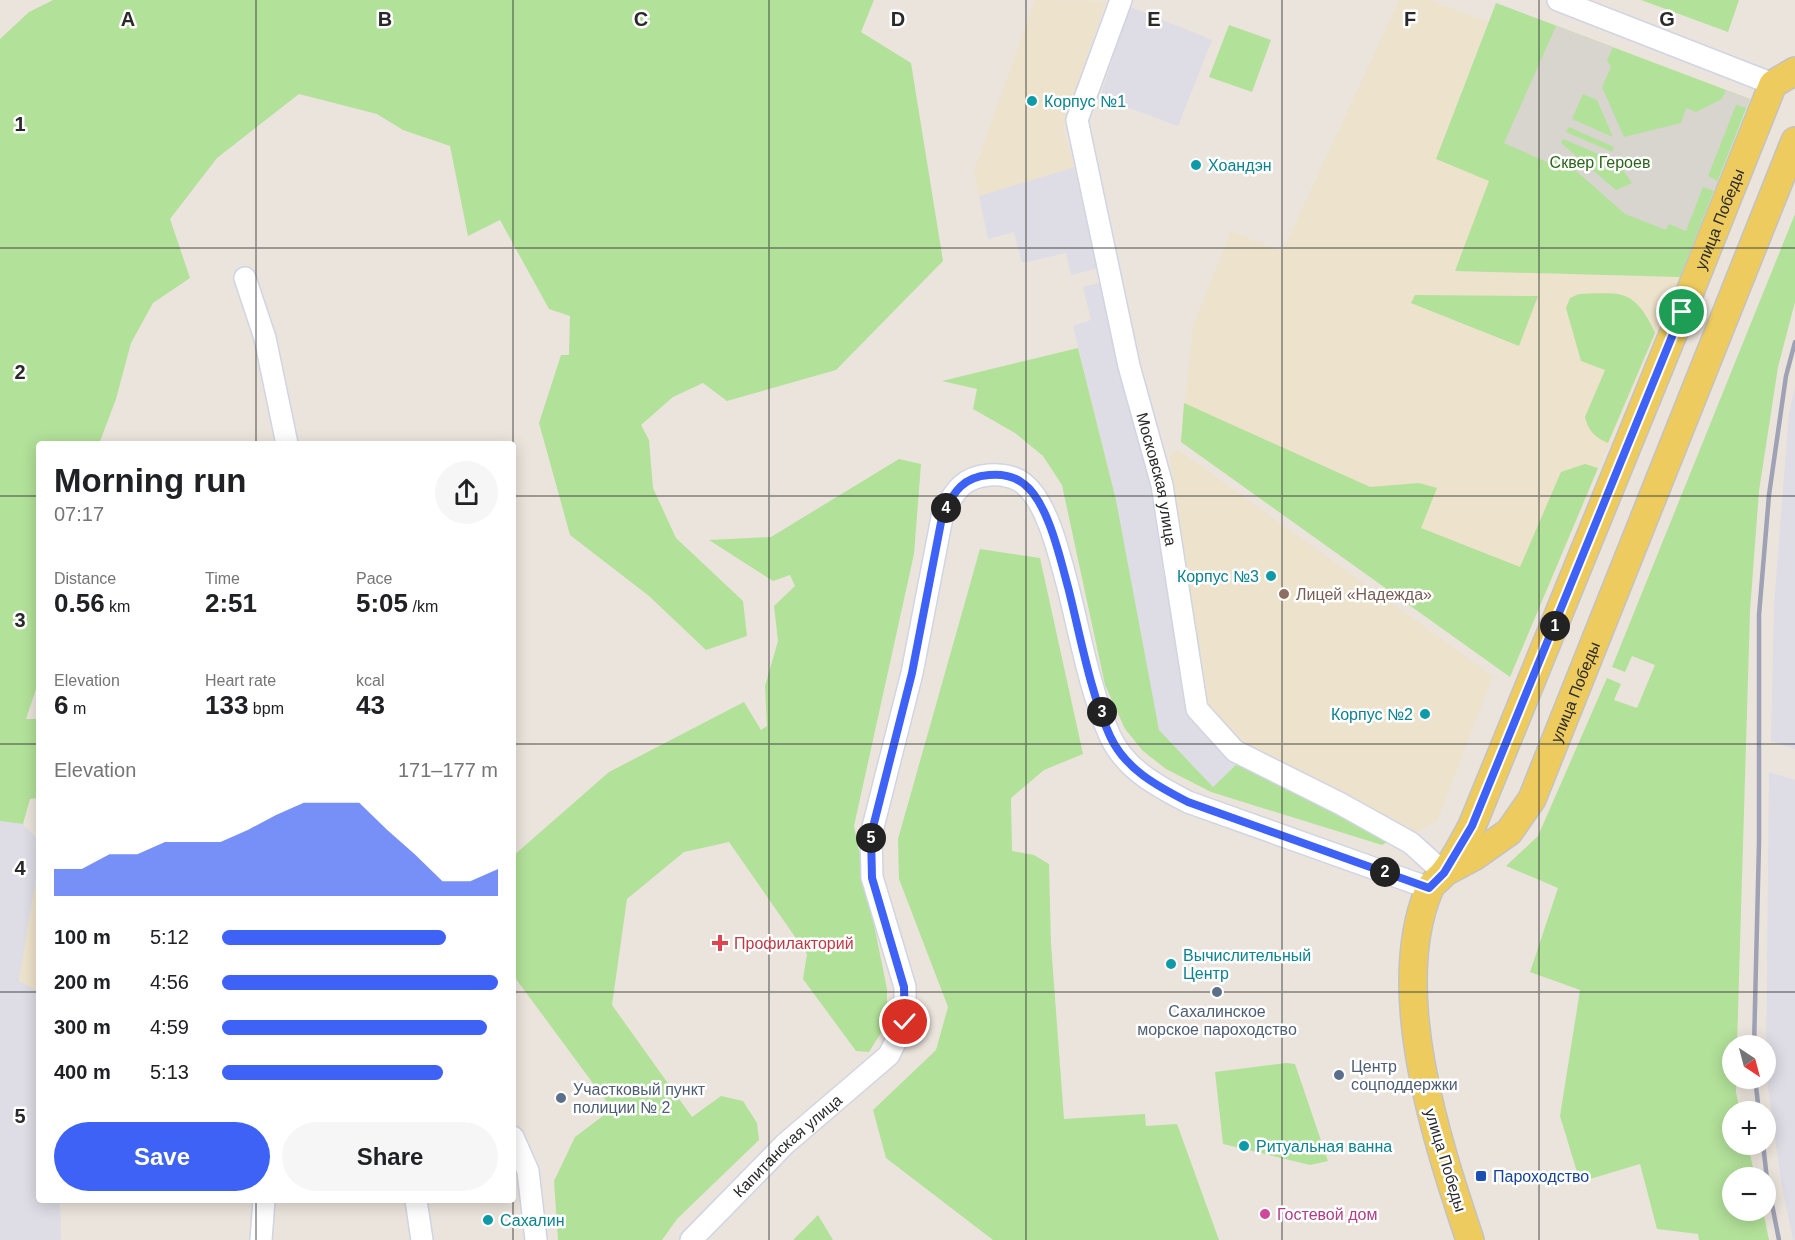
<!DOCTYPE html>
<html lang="en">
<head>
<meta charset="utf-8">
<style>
	:root { --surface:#fff; --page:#f6f6f6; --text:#202124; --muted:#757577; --accent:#3e62f6 }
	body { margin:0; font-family:Helvetica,sans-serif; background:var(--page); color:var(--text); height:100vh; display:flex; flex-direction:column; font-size:22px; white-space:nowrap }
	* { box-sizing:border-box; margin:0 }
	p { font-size:20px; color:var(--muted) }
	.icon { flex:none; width:33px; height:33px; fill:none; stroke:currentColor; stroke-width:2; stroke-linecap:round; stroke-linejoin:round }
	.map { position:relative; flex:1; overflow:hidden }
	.details { position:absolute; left:36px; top:441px; width:480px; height:762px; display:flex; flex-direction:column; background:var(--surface); border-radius:6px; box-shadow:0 3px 15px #0003 }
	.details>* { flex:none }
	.needle { width:39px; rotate:144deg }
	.controls { position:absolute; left:1722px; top:1035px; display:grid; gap:12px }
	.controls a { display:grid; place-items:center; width:54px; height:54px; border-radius:50%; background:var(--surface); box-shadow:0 3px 15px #0003; font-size:30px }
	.pin { position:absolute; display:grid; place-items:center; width:51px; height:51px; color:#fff; margin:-26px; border:3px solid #fff; border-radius:50%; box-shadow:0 2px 6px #0007 }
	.km { position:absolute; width:30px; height:30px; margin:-15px; border-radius:50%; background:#222; color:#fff; font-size:16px; line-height:30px; text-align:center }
	.round { display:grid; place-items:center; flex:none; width:63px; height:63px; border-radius:32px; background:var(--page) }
	.summary { display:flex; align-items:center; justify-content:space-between; height:102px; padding:0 18px }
	h1 { font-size:33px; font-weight:700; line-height:45px }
	.figures { display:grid; grid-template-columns:repeat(3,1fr); gap:9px; height:102px; padding:6px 18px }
	.figures div { display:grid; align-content:center }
	.figures b { font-size:26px; font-weight:700 }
	.figures small { font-size:16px; font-weight:400 }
	.figures p { font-size:16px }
	.chart { height:168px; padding:12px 18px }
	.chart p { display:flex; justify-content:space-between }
	.chart svg { width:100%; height:108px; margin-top:6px; fill:var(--accent); opacity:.7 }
	.button { display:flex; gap:12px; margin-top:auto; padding:12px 18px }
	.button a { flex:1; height:69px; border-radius:36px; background:var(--accent); color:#fff; font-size:24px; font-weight:700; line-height:69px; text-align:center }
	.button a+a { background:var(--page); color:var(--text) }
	ul { padding:0 18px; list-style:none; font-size:20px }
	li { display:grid; grid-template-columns:96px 72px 1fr; align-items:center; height:45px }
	li i { height:15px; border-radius:8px; background:var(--accent) }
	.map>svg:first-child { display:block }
	.industrial { fill:#dedce4 }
	.education { fill:#ede2cb }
	.green { fill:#b2e199 }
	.plaza { fill:#d8d4ce; fill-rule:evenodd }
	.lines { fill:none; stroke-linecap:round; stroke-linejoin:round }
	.minor-casing { stroke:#d1d4e2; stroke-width:24 }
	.major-casing { stroke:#c3c3c3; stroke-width:30 }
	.minor { stroke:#fff; stroke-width:21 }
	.major { stroke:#edcb5f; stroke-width:27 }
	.rail { stroke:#9fa2b4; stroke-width:4.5 }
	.route-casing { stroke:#fff; stroke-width:12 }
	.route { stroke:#3e62f6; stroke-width:8 }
	.grid { fill:none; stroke:#2a2a2a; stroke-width:1.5; stroke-opacity:0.55 }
	.culture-dot { fill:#0f9aa8; stroke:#fff; stroke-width:2 }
	.education-dot { fill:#8d6e63; stroke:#fff; stroke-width:2 }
	.health-dot { fill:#e0444e; stroke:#fff; stroke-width:2 }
	.service-dot { fill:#5c6f8a; stroke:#fff; stroke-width:2 }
	.transit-dot { fill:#1a4fb4; stroke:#fff; stroke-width:2 }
	.hotel-dot { fill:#d1479c; stroke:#fff; stroke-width:2 }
	.labels { text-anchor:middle; stroke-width:5; stroke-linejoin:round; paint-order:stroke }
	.culture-label { font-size:16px; fill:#0d838f; stroke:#fff; text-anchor:start }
	.park-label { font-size:16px; fill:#2b651b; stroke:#fff }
	.street-label { font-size:16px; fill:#2a2a2a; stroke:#fff }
	.education-label { font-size:16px; fill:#785e54; stroke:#fff; text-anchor:start }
	.health-label { font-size:16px; fill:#be3a42; stroke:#fff; text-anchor:start }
	.service-label { font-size:16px; fill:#4e5e75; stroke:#fff; text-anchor:start }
	.transit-label { font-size:16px; fill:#164399; stroke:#fff; text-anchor:start }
	.hotel-label { font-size:16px; fill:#b23c85; stroke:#fff; text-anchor:start }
	.grid-label { font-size:20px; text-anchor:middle; font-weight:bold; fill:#2a2a2a; stroke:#fff; stroke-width:5; stroke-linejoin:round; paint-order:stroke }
</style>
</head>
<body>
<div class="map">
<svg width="1795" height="1240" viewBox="0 0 1795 1240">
	<rect width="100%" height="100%" fill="#ebe4dc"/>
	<!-- industrial -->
	<path class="industrial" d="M1130,7L1212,40L1178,126L1100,97Z
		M1074,167L1098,268L1071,275L1066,253L1022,263L1014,232L988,239L979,196Z
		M1102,282L1151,489L1185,707L1238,763L1213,787L1159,730L1116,500L1073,326L1091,320L1083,287Z
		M1795,387V749L1771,741L1774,605L1789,413Z
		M1769,772L1795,780V1240H1793L1781,1181L1766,1073Z
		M0,821L23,824L39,841V861L19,981L39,991V1200H60L61,1240H0Z"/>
	<!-- education -->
	<path class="education" d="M1035,0L1106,1L1063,128L1074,167L979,196L974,171Z
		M1399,0H1430L1488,22L1436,159L1490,181L1455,271L1680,277L1510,677L1181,442L1193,326L1231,231L1282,252Z
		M1178,450L1493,676L1437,821L1417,832L1274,760L1237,739L1204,700L1170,456Z
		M39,861V991L19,981Z"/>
	<!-- green -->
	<path class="green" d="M53,0H874L861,32L911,63L943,261L836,370L727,401L703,383L673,397L641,425L649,440L653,488L676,538L743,601L747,636L706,650L649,596L570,535L539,423L561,355H569L570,316L549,309L500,220L468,236L450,146L403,130L377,114L299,94L217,158L170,219L190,278L153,303L131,343L116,399L99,444H39V680L26,719H39V798L30,799L23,824L0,821V39L29,12Z
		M1641,0H1739L1728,32Z
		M1496,3L1750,99L1680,277L1455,271L1489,181L1436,159Z
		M1229,25L1271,40L1252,92L1209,77Z
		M1795,214V302L1778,367L1759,491L1750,611L1737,1045L1732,1046V1078L1736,1079V1092L1740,1111L1732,1112V1144L1748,1145L1755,1177L1732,1178V1210L1763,1211L1769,1240H1699L1698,1234L1657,1229L1640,1164L1580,1182L1560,1116L1580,990L1530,972L1558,888L1506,866L1538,836L1607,678L1621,684L1614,700L1637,708L1655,665L1632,656L1625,672L1612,667Z
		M1579,294C1592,294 1609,292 1622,295C1638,299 1649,319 1655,333L1608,443C1596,438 1588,431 1585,417L1605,370L1581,361L1566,308L1570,298Z
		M1415,295L1538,296L1519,346L1411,303Z
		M1078,348L1116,500L1159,730L1213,787L1238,763L1387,833L1389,841L1382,845L1211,792L1166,769L1143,751L1125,729L1105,685L1062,485L1043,456L1015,433L973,409L977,389L942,381Z
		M1184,403L1370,487L1419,483L1437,488L1421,528L1520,567L1561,472L1585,464L1598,468L1510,677L1181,442Z
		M899,459L921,464L914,554L854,826L887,989V1023L869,1052L856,1051L803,979L807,954L729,842L684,852L627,899L612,1005L692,1117L721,1096L743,1101L757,1123L759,1140L677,1219L662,1240H558L554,1181L575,1137L612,1109L513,975V856L609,772L744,702L761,730L767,726L765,686L778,641L774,606L795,586L790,575L773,581L709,540L771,537Z
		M980,549L1040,558L1083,754L1044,770L1011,798L1012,851L1034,855L1049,864L1051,944L1064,1119L1145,1114L1146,1126L1177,1124L1219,1240H993L886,1158L873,1110L936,1050L948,1007L899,879L898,839Z
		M1286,1063L1295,1064L1328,1161L1310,1165L1223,1144L1215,1072Z
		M818,1215L833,1240H794V1239Z"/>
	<!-- plaza -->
	<path class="plaza" d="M1556,26L1613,47L1607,61L1611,67L1602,87L1624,137L1681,123L1686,108L1696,112L1722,99L1726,90L1750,99L1746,108L1736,105L1708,176L1718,181L1714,191L1703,187L1686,231L1669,224L1666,230L1625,214L1557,154L1551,164L1504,143ZM1583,94L1597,100L1613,137L1572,119ZM1569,127L1614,147L1612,152L1566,132ZM1563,139L1617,162L1632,183L1616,190L1561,143Z"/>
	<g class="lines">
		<!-- minor casing -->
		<g class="minor-casing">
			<g id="minor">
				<path id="s1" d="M1121,0L1077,120L1129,366L1162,485L1197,709L1235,751L1341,804L1411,843L1444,873"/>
				<path d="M1558,0L1773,84"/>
				<path d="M245,278L265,338L287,444"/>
				<path d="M513,1137L528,1171L536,1240"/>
				<path d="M416,1200L422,1240"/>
				<path d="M261,1240L264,1200"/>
				<path id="s2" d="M691,1240L785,1144L889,1055L905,1022V987L872,877L871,835L912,673L943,512C955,491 963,477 989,475C1000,474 1015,476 1024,484C1048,503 1060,558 1068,587C1080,635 1090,691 1110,736C1125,769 1157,786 1188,802L1429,888"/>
			</g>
		</g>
		<!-- major casing -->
		<g class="major-casing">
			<g id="major">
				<path id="s3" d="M1445,872L1475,856L1509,832L1532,799L1795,141"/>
				<path id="s4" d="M1470,1240C1437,1141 1387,991 1429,890C1432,883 1439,879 1444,873C1455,859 1463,842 1472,826L1682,312L1773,84L1795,71"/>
			</g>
		</g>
		<!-- minor -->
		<use href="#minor" class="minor"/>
		<!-- major -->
		<use href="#major" class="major"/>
		<!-- rail -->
		<path class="rail" d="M1754,1046L1759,843V615L1769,495L1786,376L1795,342
			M1755,1078L1759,1112
			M1763,1144L1767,1179L1779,1240"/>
	</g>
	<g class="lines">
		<!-- route casing -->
		<g class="route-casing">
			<path id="route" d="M905,1022L904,987L872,878L871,835L912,673L943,512C955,491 963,477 989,475C1000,474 1014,476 1024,484C1048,502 1060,558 1068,587C1080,634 1090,692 1110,736C1125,769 1157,786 1188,802L1429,888L1444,873L1472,826L1682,312"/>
		</g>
		<!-- route -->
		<use href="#route" class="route"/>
	</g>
	<!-- grid -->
	<path class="grid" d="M256,0V444M513,0V444M769,0V1240M1026,0V1240M1282,0V1240M1539,0V1240M0,248H1795M0,496H39M513,496H1795M0,744H39M513,744H1795M0,992H39M513,992H1795M256,1200V1240M513,1200V1240"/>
	<!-- markers -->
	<g class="culture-dot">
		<circle cx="1032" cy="101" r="6"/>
		<circle cx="1196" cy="165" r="6"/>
		<circle cx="1271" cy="576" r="6"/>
		<circle cx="1425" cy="714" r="6"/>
		<circle cx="1171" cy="964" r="6"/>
		<circle cx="1244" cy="1146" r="6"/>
		<circle cx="488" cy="1220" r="6"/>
	</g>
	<circle class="education-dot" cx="1284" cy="594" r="6"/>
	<path class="health-dot" d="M717 934h6v6h6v6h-6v6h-6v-6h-6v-6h6z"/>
	<g class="service-dot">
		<circle cx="1217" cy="992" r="6"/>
		<circle cx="1339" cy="1075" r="6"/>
		<circle cx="561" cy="1098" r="6"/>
	</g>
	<rect class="transit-dot" x="1475" y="1170" width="12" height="12" rx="3"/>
	<circle class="hotel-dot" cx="1265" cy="1214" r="6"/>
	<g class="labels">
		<!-- culture labels -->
		<g class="culture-label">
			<text x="1044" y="107">Корпус №1</text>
			<text x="1208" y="171">Хоандэн</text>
			<text x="1259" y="582" text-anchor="end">Корпус №3</text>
			<text x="1413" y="720" text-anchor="end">Корпус №2</text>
			<text x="1183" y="961">Вычислительный<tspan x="1183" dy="18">Центр</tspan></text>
			<text x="1256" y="1152">Ритуальная ванна</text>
			<text x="500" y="1226">Сахалин</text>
		</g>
		<!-- park labels -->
		<g class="park-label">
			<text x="1600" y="168">Сквер Героев</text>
		</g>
		<!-- street labels -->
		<g class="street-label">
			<text dy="6" stroke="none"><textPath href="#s4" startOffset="1092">улица Победы</textPath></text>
			<text dy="6" stroke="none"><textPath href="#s1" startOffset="496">Московская улица</textPath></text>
			<text dy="6" stroke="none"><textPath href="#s3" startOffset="231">улица Победы</textPath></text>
			<text dy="6" stroke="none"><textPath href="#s2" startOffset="135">Капитанская улица</textPath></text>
			<text transform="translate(1446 1160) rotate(73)" y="6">улица Победы</text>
		</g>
		<!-- education labels -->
		<g class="education-label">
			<text x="1296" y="600">Лицей «Надежда»</text>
		</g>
		<!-- health labels -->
		<g class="health-label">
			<text x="734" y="949">Профилакторий</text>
		</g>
		<!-- service labels -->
		<g class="service-label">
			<text x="1217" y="1017" text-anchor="middle">Сахалинское<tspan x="1217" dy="18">морское пароходство</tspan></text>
			<text x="1351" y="1072">Центр<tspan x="1351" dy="18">соцподдержки</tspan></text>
			<text x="573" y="1095">Участковый пункт<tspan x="573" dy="18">полиции № 2</tspan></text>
		</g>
		<!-- transit labels -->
		<g class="transit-label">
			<text x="1493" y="1182">Пароходство</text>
		</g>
		<!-- hotel labels -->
		<g class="hotel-label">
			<text x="1277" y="1220">Гостевой дом</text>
		</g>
	</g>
	<g class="grid-label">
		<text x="128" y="26">A</text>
		<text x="385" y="26">B</text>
		<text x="641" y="26">C</text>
		<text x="898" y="26">D</text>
		<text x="1154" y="26">E</text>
		<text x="1410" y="26">F</text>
		<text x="1667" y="26">G</text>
		<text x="20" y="131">1</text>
		<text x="20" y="379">2</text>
		<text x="20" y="627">3</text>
		<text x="20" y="875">4</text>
		<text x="20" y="1123">5</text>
	</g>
</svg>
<div class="controls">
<a><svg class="needle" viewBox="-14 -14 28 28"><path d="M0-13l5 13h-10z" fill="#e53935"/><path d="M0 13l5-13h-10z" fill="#757577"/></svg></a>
<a>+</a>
<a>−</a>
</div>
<div class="pin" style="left:1682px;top:312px;background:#1e9e55"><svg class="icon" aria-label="arrive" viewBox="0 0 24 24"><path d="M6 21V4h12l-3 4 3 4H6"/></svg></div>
<div class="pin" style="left:905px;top:1022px;background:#d93025"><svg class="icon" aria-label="check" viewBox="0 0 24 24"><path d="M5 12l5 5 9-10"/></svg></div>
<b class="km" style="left:1555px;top:626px">1</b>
<b class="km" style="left:1385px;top:872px">2</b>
<b class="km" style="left:1102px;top:712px">3</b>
<b class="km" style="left:946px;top:508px">4</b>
<b class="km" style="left:871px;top:838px">5</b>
<section class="details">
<div class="summary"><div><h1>Morning run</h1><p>07:17</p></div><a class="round"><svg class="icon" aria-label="share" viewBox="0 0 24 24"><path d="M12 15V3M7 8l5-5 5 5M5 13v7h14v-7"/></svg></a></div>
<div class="figures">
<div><p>Distance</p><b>0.56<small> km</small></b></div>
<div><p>Time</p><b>2:51</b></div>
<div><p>Pace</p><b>5:05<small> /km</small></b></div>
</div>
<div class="figures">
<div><p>Elevation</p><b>6<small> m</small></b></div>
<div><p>Heart rate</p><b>133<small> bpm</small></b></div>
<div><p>kcal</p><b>43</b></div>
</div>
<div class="chart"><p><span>Elevation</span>171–177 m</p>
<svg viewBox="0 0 160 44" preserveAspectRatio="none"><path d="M0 44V33L10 33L20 27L30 27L40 22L50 22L60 22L70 17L80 11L90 6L100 6L110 6L120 17L130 27L140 38L150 38L160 33V44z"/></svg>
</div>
<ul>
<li><b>100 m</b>5:12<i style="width:81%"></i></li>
<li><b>200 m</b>4:56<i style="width:100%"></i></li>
<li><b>300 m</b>4:59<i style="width:96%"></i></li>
<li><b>400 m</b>5:13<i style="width:80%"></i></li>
</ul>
<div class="button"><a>Save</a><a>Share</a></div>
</section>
</div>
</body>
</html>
